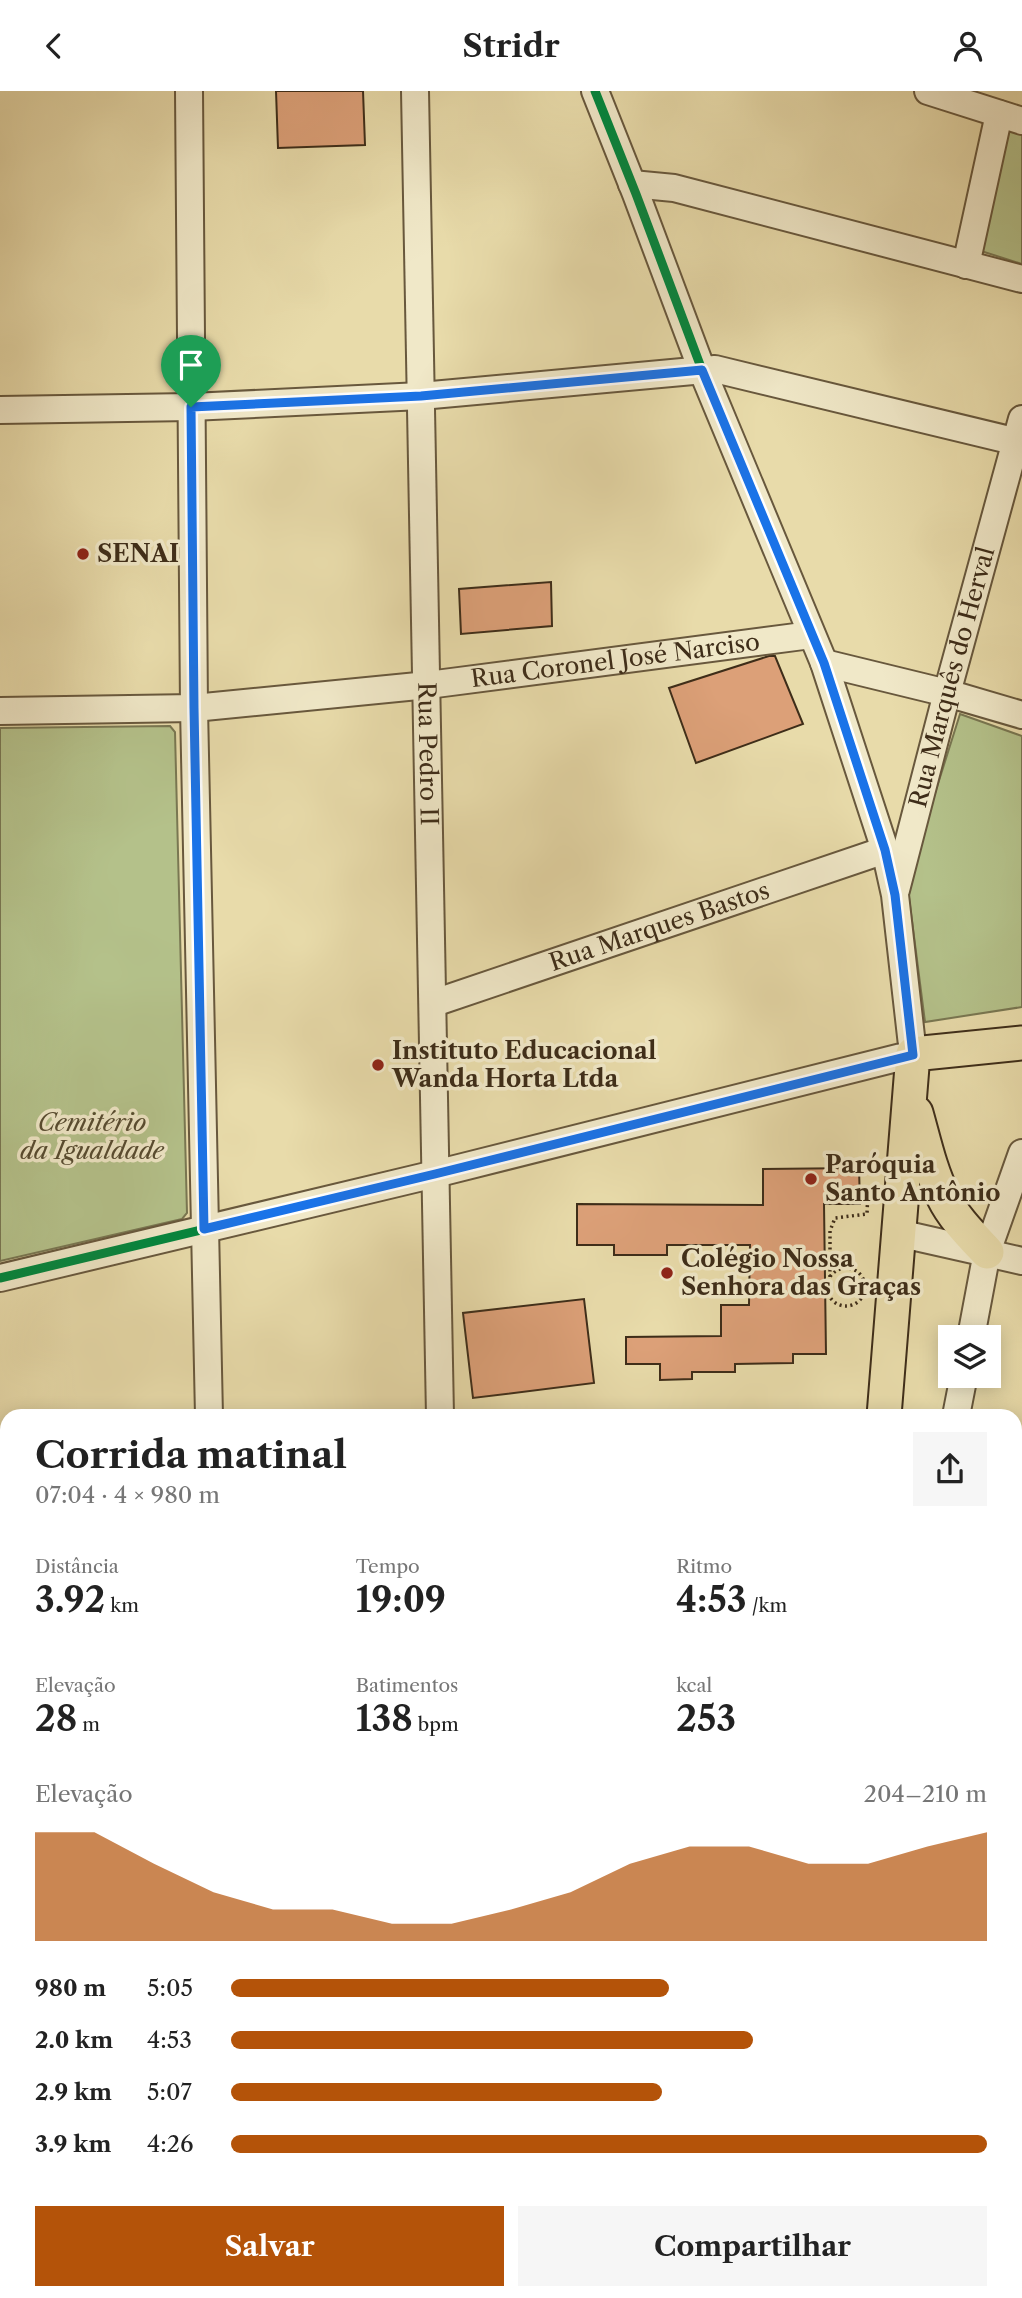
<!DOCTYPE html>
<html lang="pt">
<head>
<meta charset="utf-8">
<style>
	:root { --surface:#fff; --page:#f6f6f6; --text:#222; --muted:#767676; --accent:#b45309 }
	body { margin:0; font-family:"Libre Caslon Text",serif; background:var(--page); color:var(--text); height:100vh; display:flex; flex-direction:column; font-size:26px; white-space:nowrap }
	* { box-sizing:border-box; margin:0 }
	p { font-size:23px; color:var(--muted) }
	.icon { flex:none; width:38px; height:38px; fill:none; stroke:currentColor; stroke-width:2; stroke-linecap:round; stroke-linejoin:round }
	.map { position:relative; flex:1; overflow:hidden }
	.drawer { position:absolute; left:0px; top:1318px; width:1022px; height:891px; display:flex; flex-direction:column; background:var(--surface); border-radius:21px 21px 0 0; box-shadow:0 4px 18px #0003 }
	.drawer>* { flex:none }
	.controls { position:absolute; left:938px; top:1234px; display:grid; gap:14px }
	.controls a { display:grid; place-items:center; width:63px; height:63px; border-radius:0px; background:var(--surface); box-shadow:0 4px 18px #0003; font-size:35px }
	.pin { position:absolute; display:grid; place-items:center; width:60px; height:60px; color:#fff; margin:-72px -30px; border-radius:50% 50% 50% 0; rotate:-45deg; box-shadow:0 0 7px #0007 }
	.pin .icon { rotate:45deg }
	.round { display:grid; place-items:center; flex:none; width:74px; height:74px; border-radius:0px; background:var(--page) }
	.summary { display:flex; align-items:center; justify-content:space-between; height:119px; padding:0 35px }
	h1 { font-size:38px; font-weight:700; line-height:52px }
	.metrics { display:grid; grid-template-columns:repeat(3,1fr); gap:10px; height:119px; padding:7px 35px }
	.metrics div { display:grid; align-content:center }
	.metrics b { font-size:35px; font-weight:700 }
	.metrics small { font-size:19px; font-weight:400 }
	.metrics p { font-size:19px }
	.chart { height:196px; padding:14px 35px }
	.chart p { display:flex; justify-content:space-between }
	.chart svg { width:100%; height:126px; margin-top:7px; fill:var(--accent); opacity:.7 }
	.button { display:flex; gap:14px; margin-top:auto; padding:14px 35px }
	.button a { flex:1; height:80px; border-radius:0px; background:var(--accent); color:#fff; font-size:28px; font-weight:700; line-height:80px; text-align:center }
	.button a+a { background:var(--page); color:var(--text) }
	ul { padding:0 35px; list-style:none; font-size:23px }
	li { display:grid; grid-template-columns:112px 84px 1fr; align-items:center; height:52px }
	li i { height:18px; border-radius:9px; background:var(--accent) }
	header { display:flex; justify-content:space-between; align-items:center; height:91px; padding:0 35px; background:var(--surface); font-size:32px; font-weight:700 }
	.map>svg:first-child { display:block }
	.green { fill:#b4c18a; stroke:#797752; stroke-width:2 }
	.building { fill:#dca078; stroke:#3e2d19; stroke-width:2 }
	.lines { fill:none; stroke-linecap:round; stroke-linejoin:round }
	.minor-casing { stroke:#68583d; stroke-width:30 }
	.major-casing { stroke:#3e2d19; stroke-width:37 }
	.path { stroke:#3e2d19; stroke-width:3.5; stroke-dasharray:2 3.5; stroke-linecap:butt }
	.minor { stroke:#f0e8c8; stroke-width:26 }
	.major { stroke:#e8dbaa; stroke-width:33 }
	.cycleway-casing { stroke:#f0e8c8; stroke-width:13 }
	.cycleway { stroke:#00873e; stroke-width:9 }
	.route-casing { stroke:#fff; stroke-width:14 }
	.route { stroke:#1a73e8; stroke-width:9 }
	.poi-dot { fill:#8f2418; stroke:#f0e8c8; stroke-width:2.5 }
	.labels { text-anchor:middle; stroke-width:7; stroke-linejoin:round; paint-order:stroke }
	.poi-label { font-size:24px; font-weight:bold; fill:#3e2d19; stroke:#f0e8c8; text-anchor:start }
	.street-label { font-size:24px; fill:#3e2d19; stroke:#f0e8c8 }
	.park-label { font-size:24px; font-style:italic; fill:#564b30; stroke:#f0e8c8 }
</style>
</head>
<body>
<header><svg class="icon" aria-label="back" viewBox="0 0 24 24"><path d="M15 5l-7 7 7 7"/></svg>Stridr<svg class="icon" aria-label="person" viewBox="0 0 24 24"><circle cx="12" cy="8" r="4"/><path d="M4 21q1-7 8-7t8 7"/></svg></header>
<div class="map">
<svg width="1022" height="2207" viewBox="0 0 1022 2207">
	<rect width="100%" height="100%" fill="#e8dbaa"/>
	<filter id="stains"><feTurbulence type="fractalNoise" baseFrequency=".00286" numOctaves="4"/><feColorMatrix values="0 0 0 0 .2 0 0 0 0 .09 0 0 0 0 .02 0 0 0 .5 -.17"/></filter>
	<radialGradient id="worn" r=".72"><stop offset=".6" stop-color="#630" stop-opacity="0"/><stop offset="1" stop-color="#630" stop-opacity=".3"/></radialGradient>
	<!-- green -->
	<path class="green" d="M1009,39L1022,42V173L981,160Z
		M960,623L1022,645V916L925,931L907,791Z
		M170,635L175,641L187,1122L182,1128L0,1170V637Z
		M0,2005H7V2116L0,2114Z
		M269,2202H422L419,2207H280Z"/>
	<!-- building -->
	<path class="building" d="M276,0H363L365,54L278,57Z
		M551,491L552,535L461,543L459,498Z
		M769,565H775L803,633L696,672L669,597Z
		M859,1077L860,1113H824L826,1263H793V1272L735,1273V1281H692V1288L660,1289V1273H626V1246L721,1245V1214H749L750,1154H667V1164H614V1154H577V1113L763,1114V1078Z
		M584,1208L594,1292L473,1307L463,1222Z"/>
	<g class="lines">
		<!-- minor casing -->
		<g class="minor-casing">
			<g id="minor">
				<path d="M189,0L194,617L209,1325"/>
				<path id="s1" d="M415,0L440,1325"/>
				<path d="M928,0L1022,30"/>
				<path d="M632,93L674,97L1022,188"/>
				<path d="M966,174L999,23"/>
				<path d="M0,319L191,316L421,305L715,278L1022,352"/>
				<path d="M824,572L947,602L1022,624"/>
				<path id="s2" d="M0,620L194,617L428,594L811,544"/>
				<path id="s3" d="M896,799L947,602L1022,328"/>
				<path id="s4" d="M434,912L885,759"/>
				<path d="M898,1142L1022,1170"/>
				<path d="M0,1187L435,1083L913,963L895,804L885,759L824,572L702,279L636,103L595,0"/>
				<path d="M971,1246L987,1161L1022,1062"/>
				<path d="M956,1325L964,1284"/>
				<path d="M1015,1548L1022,1550"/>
				<path d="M0,1670H7"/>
				<path d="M0,2124L7,2125"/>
				<path d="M1015,2170L1022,2148"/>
				<path d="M122,2202V2207"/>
				<path d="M252,2202L263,2207"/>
				<path d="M584,2202L595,2207"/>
				<path d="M432,2207L435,2202"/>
				<path d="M806,2207L807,2202"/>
				<path d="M1003,2207L1005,2202"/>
			</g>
		</g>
		<!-- major casing -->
		<g class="major-casing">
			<path id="major" d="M916,1022C924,1050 930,1079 943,1105C953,1126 971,1144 987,1161
				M884,1325L913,963L1022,952
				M1015,1982H1022
				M0,1983H7"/>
		</g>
		<!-- path -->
		<path class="path" d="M827 1196a19 19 0 1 1 38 0a19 19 0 1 1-38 0Z
			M830,1186V1140L835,1127L867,1123L868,1099"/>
		<!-- minor -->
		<use href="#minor" class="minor"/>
		<!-- major -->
		<use href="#major" class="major"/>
		<!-- cycleway casing -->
		<g class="cycleway-casing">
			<path id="cycleway" d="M0,1187L435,1083L913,963L895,804L885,759L824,572L702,279L636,103L595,0"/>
		</g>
		<!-- cycleway -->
		<use href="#cycleway" class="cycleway"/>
	</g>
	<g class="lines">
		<!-- route casing -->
		<g class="route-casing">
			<path id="route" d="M702,279L824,572L885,759L895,804L913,964L435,1083L204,1138L194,617L191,316L421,305Z"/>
		</g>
		<!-- route -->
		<use href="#route" class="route"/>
	</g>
	<!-- markers -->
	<g class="poi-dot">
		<circle cx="83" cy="463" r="7"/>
		<circle cx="378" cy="974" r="7"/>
		<circle cx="811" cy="1088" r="7"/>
		<circle cx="667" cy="1182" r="7"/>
	</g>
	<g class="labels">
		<!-- poi labels -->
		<g class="poi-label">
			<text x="97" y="471">SENAI</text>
			<text x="392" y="968">Instituto Educacional<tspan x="392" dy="28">Wanda Horta Ltda</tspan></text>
			<text x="825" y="1082">Paróquia<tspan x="825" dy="28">Santo Antônio</tspan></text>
			<text x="681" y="1176">Colégio Nossa<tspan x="681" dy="28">Senhora das Graças</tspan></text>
		</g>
		<!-- street labels -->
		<g class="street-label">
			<text dy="8" stroke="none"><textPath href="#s2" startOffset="618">Rua Coronel José Narciso</textPath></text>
			<text dy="8" stroke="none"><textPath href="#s3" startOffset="220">Rua Marquês do Herval</textPath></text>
			<text dy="8" stroke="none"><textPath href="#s1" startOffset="663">Rua Pedro II</textPath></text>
			<text dy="8" stroke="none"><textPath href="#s4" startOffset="238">Rua Marques Bastos</textPath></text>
		</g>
		<!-- park labels -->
		<g class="park-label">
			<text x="92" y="1040">Cemitério<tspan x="92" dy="28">da Igualdade</tspan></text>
		</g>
	</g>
	<rect width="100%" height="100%" filter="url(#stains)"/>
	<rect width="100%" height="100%" fill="url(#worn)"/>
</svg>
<div class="controls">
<a><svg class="icon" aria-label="layers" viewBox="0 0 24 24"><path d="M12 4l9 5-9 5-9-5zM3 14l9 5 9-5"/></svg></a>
</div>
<div class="pin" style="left:191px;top:316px;background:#1e9e55"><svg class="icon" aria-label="arrive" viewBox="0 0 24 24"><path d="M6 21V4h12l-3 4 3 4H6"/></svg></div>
<section class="drawer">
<div class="summary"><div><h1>Corrida matinal</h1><p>07:04 · 4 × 980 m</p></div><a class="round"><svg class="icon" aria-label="share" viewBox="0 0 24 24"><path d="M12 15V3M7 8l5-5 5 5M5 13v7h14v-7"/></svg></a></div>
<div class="metrics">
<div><p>Distância</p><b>3.92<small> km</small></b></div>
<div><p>Tempo</p><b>19:09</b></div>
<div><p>Ritmo</p><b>4:53<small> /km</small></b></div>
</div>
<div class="metrics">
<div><p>Elevação</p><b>28<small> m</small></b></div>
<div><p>Batimentos</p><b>138<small> bpm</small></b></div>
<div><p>kcal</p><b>253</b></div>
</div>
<div class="chart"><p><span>Elevação</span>204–210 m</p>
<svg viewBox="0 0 160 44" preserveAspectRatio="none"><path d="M0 44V6L10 6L20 17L30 27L40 33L50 33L60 38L70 38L80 33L90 27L100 17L110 11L120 11L130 17L140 17L150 11L160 6V44z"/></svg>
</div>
<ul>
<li><b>980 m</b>5:05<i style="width:58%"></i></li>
<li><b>2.0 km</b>4:53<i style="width:69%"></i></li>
<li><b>2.9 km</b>5:07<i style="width:57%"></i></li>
<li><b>3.9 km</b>4:26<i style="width:100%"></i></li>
</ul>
<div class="button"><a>Salvar</a><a>Compartilhar</a></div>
</section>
</div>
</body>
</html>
